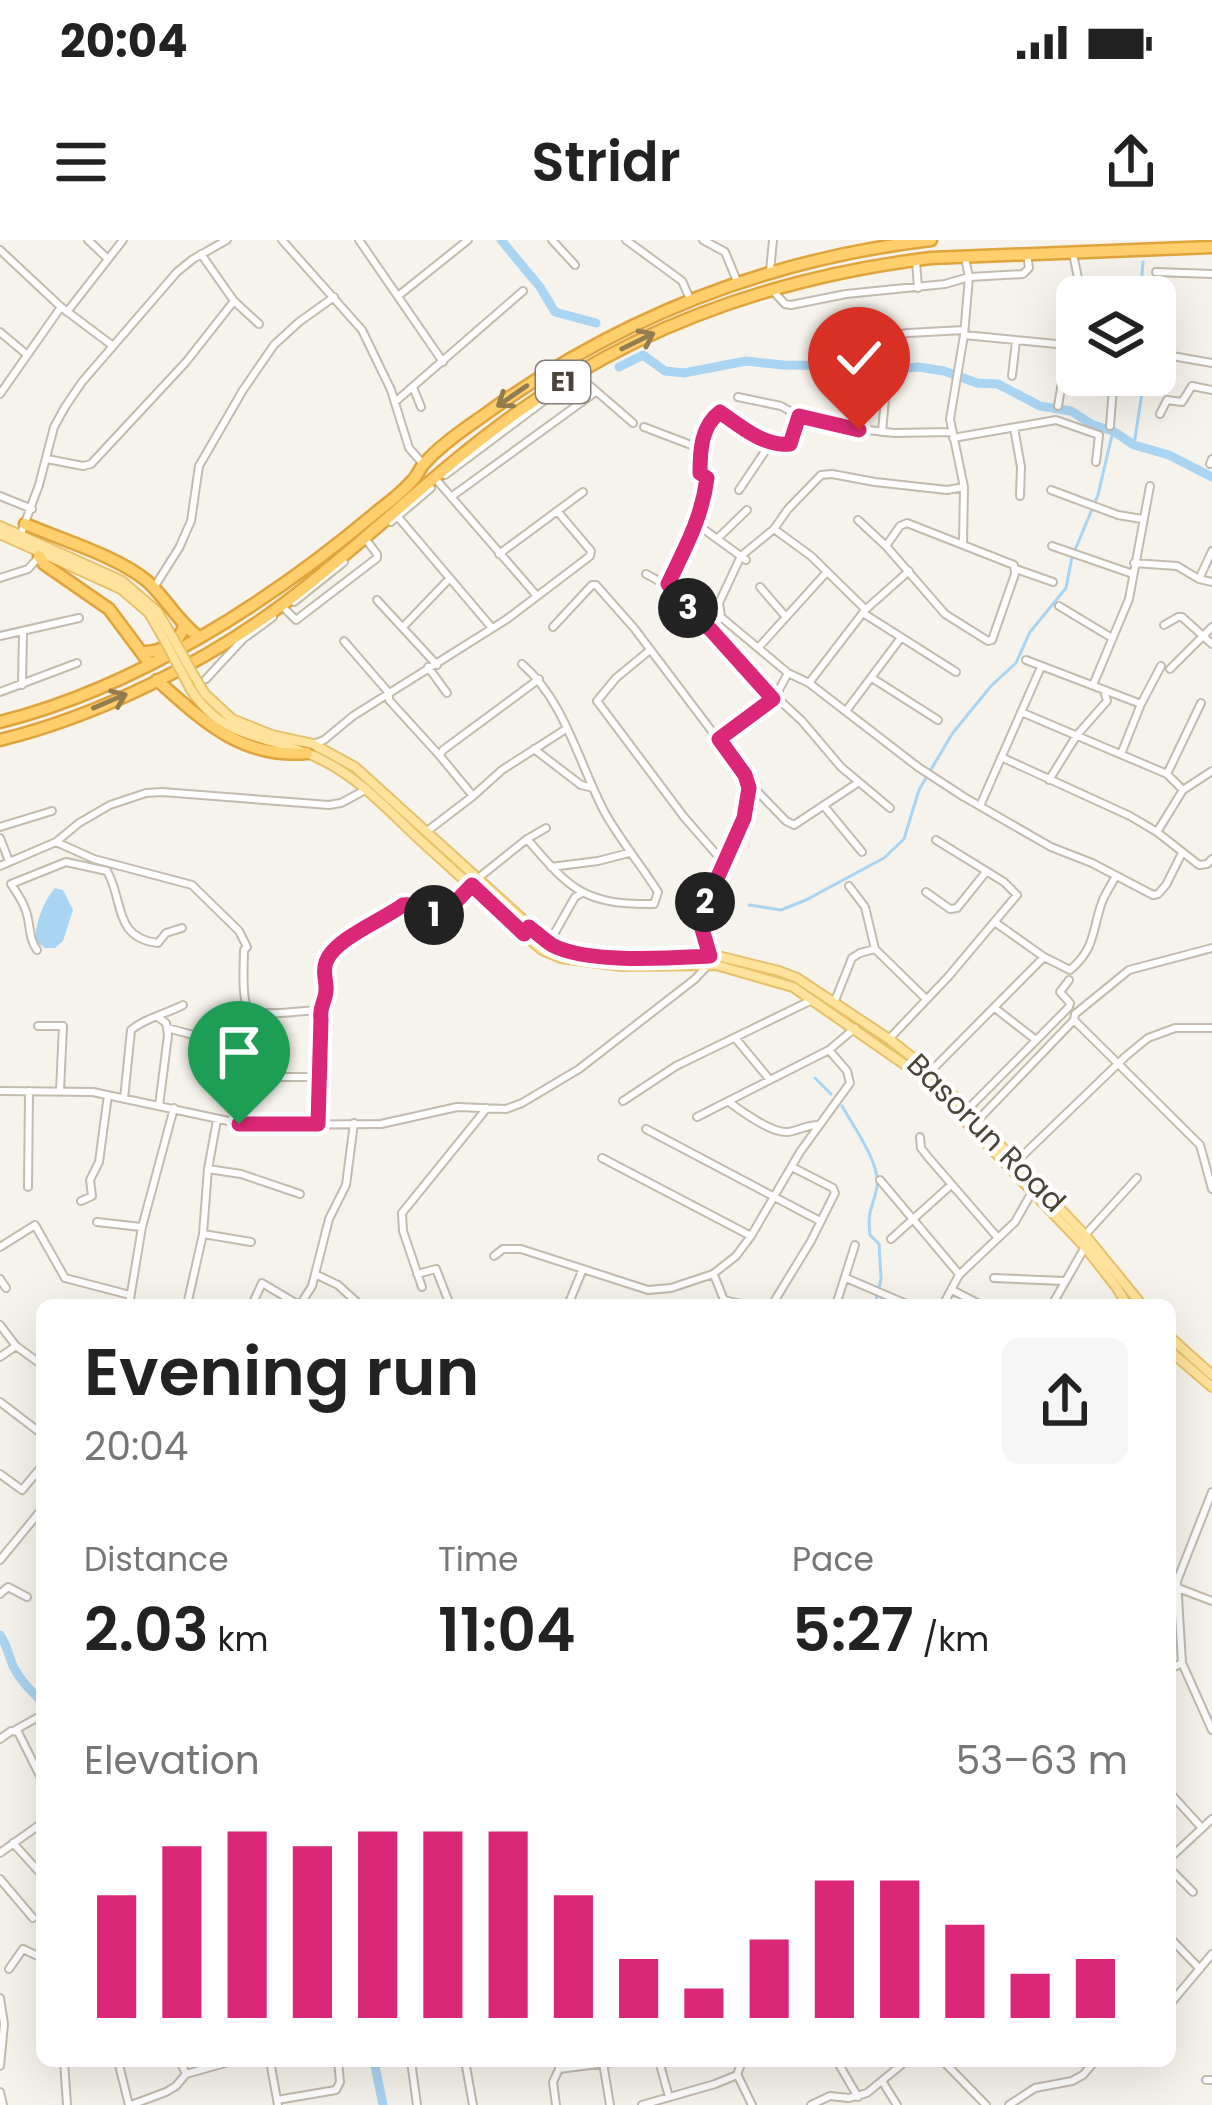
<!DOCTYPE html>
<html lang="en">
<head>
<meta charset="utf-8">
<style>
	:root { --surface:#fff; --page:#f6f6f6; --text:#222; --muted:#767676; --accent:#db2777 }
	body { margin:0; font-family:Poppins,sans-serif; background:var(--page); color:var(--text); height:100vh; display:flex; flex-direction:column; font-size:45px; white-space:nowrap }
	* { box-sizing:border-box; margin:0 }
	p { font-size:39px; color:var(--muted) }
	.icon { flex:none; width:66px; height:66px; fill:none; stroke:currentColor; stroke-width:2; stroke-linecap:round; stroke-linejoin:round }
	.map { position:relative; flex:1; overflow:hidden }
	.panel { position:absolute; left:36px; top:1059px; width:1140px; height:768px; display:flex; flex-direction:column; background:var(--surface); border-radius:18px; box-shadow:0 12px 48px #0002 }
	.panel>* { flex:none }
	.tools { position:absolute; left:1056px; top:36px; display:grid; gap:24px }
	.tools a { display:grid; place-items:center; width:120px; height:120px; border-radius:18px; background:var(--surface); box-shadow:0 12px 48px #0002; font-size:60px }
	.pin { position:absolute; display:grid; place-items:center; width:102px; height:102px; color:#fff; margin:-123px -51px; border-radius:50% 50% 50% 0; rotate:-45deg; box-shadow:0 0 12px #0007 }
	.pin .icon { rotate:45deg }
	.km { position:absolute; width:60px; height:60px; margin:-30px; border-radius:50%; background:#222; color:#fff; font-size:33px; line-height:60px; text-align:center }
	.round { display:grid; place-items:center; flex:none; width:126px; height:126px; border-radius:18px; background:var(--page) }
	.head { display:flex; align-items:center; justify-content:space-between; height:204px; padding:0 48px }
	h1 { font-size:66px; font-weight:600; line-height:90px }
	.metrics { display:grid; grid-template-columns:repeat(3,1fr); gap:18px; height:204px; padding:12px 48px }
	.metrics div { display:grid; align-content:center }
	.metrics b { font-size:60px; font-weight:600 }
	.metrics small { font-size:33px; font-weight:400 }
	.metrics p { font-size:33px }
	.chart { height:336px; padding:24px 48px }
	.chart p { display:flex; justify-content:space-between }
	.chart svg { width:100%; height:216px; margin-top:12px; stroke:var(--accent); stroke-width:6 }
	.status { display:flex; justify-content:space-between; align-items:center; height:84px; padding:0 60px; background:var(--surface); direction:ltr }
	.status svg { height:33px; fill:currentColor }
	header { display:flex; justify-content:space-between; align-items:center; height:156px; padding:0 48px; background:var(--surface); font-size:54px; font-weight:600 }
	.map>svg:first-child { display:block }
	.water { fill:#a9d4f2 }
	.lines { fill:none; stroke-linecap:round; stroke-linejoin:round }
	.stream { stroke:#a9d4f2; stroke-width:3 }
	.river { stroke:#a9d4f2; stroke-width:9 }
	.minor-casing { stroke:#c2bbae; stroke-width:10 }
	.major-casing { stroke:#e6c16a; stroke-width:12 }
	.highway-casing { stroke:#e0a43c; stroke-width:15 }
	.minor { stroke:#fff; stroke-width:6 }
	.major { stroke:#ffe39c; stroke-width:8 }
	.highway { stroke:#ffcf6e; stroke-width:10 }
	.major-bridge-casing { stroke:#e6c16a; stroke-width:12; stroke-linecap:butt }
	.major-bridge { stroke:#ffe39c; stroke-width:8 }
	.oneway { stroke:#937c4e }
	.route-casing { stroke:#fff; stroke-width:24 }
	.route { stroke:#db2777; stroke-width:15 }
	.labels { text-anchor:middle; stroke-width:9; stroke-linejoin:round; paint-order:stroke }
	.shield { fill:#fff; stroke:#817c74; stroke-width:3 }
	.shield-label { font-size:27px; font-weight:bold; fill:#4b4439 }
	.street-label { font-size:30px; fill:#4b4439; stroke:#fff }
</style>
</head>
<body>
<div class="status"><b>20:04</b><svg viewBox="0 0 49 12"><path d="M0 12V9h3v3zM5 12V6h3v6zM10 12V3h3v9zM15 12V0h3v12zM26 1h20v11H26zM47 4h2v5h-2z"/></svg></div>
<header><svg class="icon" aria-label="menu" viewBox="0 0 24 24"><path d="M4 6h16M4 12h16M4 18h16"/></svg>Stridr<svg class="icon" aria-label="share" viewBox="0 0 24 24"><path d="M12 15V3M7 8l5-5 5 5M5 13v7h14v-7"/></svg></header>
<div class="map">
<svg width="1212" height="1865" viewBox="0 0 1212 1865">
	<rect width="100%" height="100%" fill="#f6f3ec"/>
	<!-- water -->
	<path class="water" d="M55,648L63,650L73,670L63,701L55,708H45L35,701C35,684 44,660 55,648Z"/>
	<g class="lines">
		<!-- stream -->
		<path class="stream" d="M1140,57L1143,22
			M1134,205L1142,153L1139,135
			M749,665L781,670L806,660L884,618L904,599L919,550L952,494L991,446L1016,423L1030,392L1066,348L1072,317L1098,255L1113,191
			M815,838L831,854
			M842,866C853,886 881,924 877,947C873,968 867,969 870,995L879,1004L881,1039L875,1065"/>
		<!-- river -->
		<path class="river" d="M501,0L540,47L555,72L596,83
			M619,127L643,115L665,131L684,133L746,121L783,125L857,126L886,130L918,127L944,131L977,143L998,144L1040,166L1071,171L1093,185L1113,191L1134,205L1169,215L1212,237
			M0,1395C7,1405 8,1414 13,1426C20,1440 31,1451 42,1462
			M374,1821L383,1865"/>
		<!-- minor casing -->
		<g class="minor-casing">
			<path id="minor" d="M88,0L108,19
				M282,0L362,90L391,150L409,208L424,225
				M359,0L443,122
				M552,0L575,25
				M626,0L682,41L690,59
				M703,0L725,12L737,41
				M0,10L61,67L113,106
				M201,14L234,61L259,84
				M1073,14L1082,57
				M916,21L918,48
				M770,31L773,0
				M1156,32L1212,34
				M773,51L785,64L791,65L846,54L945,44L969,37L1023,34L1029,28L1027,14
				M398,56L468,0
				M67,72L123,0
				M0,92L25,113
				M964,95L1077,106
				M859,101L908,93L964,90
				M1155,113L1212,123
				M1012,136L1016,101
				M576,139L581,138L633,183
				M413,147L421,167
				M0,154L61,67
				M738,157L781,166L799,176L859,189L894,193L952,192
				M395,162L523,51
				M1058,166L1068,106
				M1160,174L1167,160L1182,162L1192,146L1212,150
				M1110,186L1114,135
				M644,187L699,208
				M1014,188L1021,227L1020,256
				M882,192L885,158
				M953,198L1056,180L1099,195L1096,222
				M47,219L83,226L91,224L186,122L234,61
				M1210,224L1212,219
				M445,235L545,160
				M434,237L537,356
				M739,250L770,204
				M1051,250L1118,275L1142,279
				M0,256L32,269
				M451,257L594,153
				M398,277L492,388
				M858,280L886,306L945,374L988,401L992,400L1015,334L1014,325L907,283L900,286L886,306
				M391,282L431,248
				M698,285L746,320
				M774,289L811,316L865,369
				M20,296L39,245L54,187L65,167L82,142L177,32L193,19L227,0
				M717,299L747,270
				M963,305L964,247L950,179L964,95L969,37L965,18
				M1052,306L1133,334
				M499,314L583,252
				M1134,323L1177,326L1199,339L1212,342
				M1016,329L1053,342
				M646,334C681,350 708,389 734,418C747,432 761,445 774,459
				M0,338L28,329L38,318
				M1199,339L1212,311
				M668,344L698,285L707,239L700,233C700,211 701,186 720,172C740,186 765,208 790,204L799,176
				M155,346L179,308L191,281L199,226L243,150L274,105L299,82L334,57
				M760,347L786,377
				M377,360L437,425
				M294,362L344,322
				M1059,366L1112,398
				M285,369L296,380L377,318V314L367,301
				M863,373L956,432
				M721,377L788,433L809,443L918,527L964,557L1051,607L1092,623L1153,655L1158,654L1166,645L1182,613
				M1164,385L1178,377H1182L1212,404
				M403,387L449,339
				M553,387L592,345H596L634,388L745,535C761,574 719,624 706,659C699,679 703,697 710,715
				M711,390L721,377L719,363L741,316L774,289L788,269L821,235L832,234L875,242L947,250L964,247
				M0,396L79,378
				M344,401L389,453V460L440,516
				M759,407L825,334
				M650,410L616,438L597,461L684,577L724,623
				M1026,420L1141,464
				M522,424C565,461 579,524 605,573C621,601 641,625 658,652L654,664C583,665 570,649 527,599
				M428,427L447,453
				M1170,429L1212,387
				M872,438L938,480
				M206,439L243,399L273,377
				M809,443L865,370L909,331
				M22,445L23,392
				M1093,445L1129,359L1150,246
				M0,452L77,423
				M775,456L802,481L841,527L890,568
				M846,471L900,399
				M1021,472L1167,534L1183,550
				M719,499L774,459L788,433
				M313,504L324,500L353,476L507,379L590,316L591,311L558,272
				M534,509L581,545L593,548
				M1121,514L1141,464L1161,426
				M1001,517L1130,576L1157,592L1199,625L1207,624L1212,619
				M1167,534L1201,463
				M1049,540L1077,495L1107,461L1104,450
				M749,548L755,549L786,581L794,585L856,544
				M473,556L440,516L443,510L539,439
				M824,566L862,612
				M980,566L1041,427
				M0,587L52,571
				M426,592L473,556L502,530L566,489
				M1157,592L1183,550L1212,531
				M0,598L9,621
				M56,602L94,619L192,645L239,691L247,707L244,710C244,722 241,762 249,769C259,778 305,770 319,770L321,779L318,884
				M0,626L56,602L79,583L110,565L146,553L162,552L329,565L341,563L367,549
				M551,627L598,621L629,613
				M477,639L527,599L546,588
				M849,646L865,667L875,709L925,758
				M926,652L950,669L957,668L986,632
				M996,683L1044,717L1070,730C1095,709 1092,692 1101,665C1104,655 1111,645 1116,636
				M549,703L575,657L582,653
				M37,710C28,697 31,686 26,671C23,661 17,653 11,644L66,622L107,631C124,660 113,698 158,703L166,693L182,688
				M834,763L852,718L860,713L875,709
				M996,769L1036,800
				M319,770C329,749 320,741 326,723C334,699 382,680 403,665C415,666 420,673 431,675C447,678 461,657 471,646
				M1074,780L1200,905L1212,949
				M38,786H63L60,851
				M167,788L216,801
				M736,799L770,840
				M889,799L948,737L1017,655L1004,642L936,600
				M928,834L1044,717
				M237,842L265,837H319
				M0,851L93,852L247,885L381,884L457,867L506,869L522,863L579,829L695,739L708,725
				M124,859L131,790C145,778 166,774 183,765
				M623,861L676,826L812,760
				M729,862C741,871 772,893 787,892C798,891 806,885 818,885
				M159,866L168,795L166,783L159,778
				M968,869L1069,767L1070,763L1060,752L1069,740
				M697,877L829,810L855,788
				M217,880L208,929L203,994L251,1002
				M978,880L1074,780L1075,774L1129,730L1212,708
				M646,889L820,981
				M920,897L921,908L928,917L998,998
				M602,918L751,996
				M1017,921L1126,816L1148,798L1175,788H1212
				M208,929L241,934L300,954
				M880,940L959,1034
				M28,947L29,851
				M81,961L92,956L90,940L99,922L108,855
				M97,982L141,987
				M1085,995L1137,938
				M891,999L951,945
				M0,1007L35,985L65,1038L130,1055
				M494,1016L503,1009H521L648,1050L671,1048L713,1034L736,1016L751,996L800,912L850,843L847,831L829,810
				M315,1034L338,1045L360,1065
				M417,1034L436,1029L450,1065
				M714,1035L726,1065
				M846,1038L909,1065
				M994,1038L1064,1041
				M0,1039L6,1048
				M422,1047L403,991L402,973L487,868
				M952,1050L981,1065
				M724,1060L745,1065
				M129,1065L142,987L174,868
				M187,1065L203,994
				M252,1065L262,1043L299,1065
				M300,1065L312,1046L329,979L346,945L354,883
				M568,1065L582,1031
				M772,1065L811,1001L835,953L833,948L792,927
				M836,1065L855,1005
				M943,1065L959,1035L1015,982L1032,952
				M1052,1065L1085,1007
				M0,1085L16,1106L42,1125
				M0,1117L16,1106
				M0,1162L42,1194
				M0,1234L22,1250L42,1226
				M1212,1252L1177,1341L1182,1423L1212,1490
				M0,1320L42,1269
				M1178,1348L1212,1361
				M0,1354L8,1347L27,1357
				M1170,1429L1182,1423
				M15,1490L42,1475
				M0,1499L11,1491L18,1492L42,1540
				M1170,1553L1201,1587
				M13,1603L42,1635
				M0,1613L42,1583
				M1170,1618L1212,1579
				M1170,1629L1193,1652
				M0,1639L33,1678
				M1170,1698L1200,1729
				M9,1729L23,1709L42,1718
				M0,1758L4,1784L0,1826
				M1170,1764L1212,1714
				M64,1821L67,1865
				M118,1821L129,1865
				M180,1821L186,1834
				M270,1821L278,1865
				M411,1821L417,1865
				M465,1821L473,1865
				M659,1821L669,1857
				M837,1821L858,1857
				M943,1821L986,1865
				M603,1823L610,1865
				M738,1836L752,1865
				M1206,1840H1212
				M882,1841L897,1865
				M0,1852L3,1865
				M277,1860L336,1850L340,1842L338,1821
				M131,1865L166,1852L176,1846L186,1834L232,1821
				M556,1865L553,1842L559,1829L622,1821
				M642,1865L715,1844L737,1835L742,1821
				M811,1865L830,1856L849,1858L867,1853L906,1821
				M1009,1865L1035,1848L1072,1841L1083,1835L1095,1821"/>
		</g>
		<!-- major casing -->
		<g class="major-casing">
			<path id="major" d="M0,286L122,341L157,371L172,396
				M0,294L121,349L149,373L164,399
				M194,436L205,454L232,479L272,495L313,504L355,527L549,703L583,713L622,717L718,716L779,731L797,738L889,799L931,832L1085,995L1142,1065
				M190,448C219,497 262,495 309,514C354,532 385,567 419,599C454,631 489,662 523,694L542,710L561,718L621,726L716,725L793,747L924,838L1085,1007L1117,1048L1127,1065
				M1170,1097L1212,1135
				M1170,1111L1212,1147"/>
		</g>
		<!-- highway casing -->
		<g class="highway-casing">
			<path id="highway" d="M25,284C60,299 119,317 147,341C166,358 178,382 199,397
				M39,316L44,324L109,369L150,424
				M141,412C159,413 181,403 184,385
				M157,440C202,480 241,519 307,513
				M0,482C136,448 273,360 379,270C391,261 403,251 413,240C417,236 419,230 423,225C440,205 466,188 487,173C620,77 769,19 931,0
				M0,500C98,476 205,423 286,362C366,302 436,230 518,172C640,84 783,36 931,18L1212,7"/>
		</g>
		<!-- minor -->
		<use href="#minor" class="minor"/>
		<!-- major -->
		<use href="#major" class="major"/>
		<!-- highway -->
		<use href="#highway" class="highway"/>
		<!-- major-bridge casing -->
		<g class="major-bridge-casing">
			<path id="major-bridge" d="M172,396L194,436
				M164,399L190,448"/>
		</g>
		<!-- major-bridge -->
		<use href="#major-bridge" class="major-bridge"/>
	</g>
	<!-- one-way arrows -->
	<defs><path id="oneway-shaft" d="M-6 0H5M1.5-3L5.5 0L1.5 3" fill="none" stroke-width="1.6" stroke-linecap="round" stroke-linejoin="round" transform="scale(3)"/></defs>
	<g class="oneway">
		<use href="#oneway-shaft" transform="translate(638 101) rotate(-26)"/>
		<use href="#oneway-shaft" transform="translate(512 156) rotate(145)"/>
		<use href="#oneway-shaft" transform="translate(110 461) rotate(-23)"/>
	</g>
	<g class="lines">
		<!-- route casing -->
		<g class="route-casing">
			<path id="route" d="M239,884H318L321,779C319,766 325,764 326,751C327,741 322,733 326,722C334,699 383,680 403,665C417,663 428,677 443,675L472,645L524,694L529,687C537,693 544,700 552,705C587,724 670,718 710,716L702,689L704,668L744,578L749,548L745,535L719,499L773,459L711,390L680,360L668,344C685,308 702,278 707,238L700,233C700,211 701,186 720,172C741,187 765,207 790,204L799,176L859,190"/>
		</g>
		<!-- route -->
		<use href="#route" class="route"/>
	</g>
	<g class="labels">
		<!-- shield labels -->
		<rect class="shield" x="536" y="121" width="54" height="42" rx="9"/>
		<g class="shield-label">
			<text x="563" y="151">E1</text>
		</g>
		<!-- street labels -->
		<g class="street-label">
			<text transform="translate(986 893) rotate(45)" y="10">Basorun Road</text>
		</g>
	</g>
</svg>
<div class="tools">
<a><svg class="icon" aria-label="layers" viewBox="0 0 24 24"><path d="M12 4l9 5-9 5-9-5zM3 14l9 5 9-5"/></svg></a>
</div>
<div class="pin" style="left:239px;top:884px;background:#1e9e55"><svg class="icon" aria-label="arrive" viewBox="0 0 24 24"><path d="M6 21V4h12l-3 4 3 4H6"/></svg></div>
<div class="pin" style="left:859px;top:190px;background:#d93025"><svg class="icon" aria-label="check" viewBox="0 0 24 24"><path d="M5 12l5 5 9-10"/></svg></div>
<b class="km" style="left:434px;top:675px">1</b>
<b class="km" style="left:705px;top:662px">2</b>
<b class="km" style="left:688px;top:368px">3</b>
<section class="panel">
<div class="head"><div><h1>Evening run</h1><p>20:04</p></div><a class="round"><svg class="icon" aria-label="share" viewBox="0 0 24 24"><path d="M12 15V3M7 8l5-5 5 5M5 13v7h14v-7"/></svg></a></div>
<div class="metrics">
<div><p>Distance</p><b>2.03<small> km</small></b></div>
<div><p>Time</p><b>11:04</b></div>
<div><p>Pace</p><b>5:27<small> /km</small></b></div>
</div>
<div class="chart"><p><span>Elevation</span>53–63 m</p>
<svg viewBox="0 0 160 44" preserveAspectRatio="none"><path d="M5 44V19M15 44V9M25 44V6M35 44V9M45 44V6M55 44V6M65 44V6M75 44V19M85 44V32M95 44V38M105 44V28M115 44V16M125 44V16M135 44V25M145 44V35M155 44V32"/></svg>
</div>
</section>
</div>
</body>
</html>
